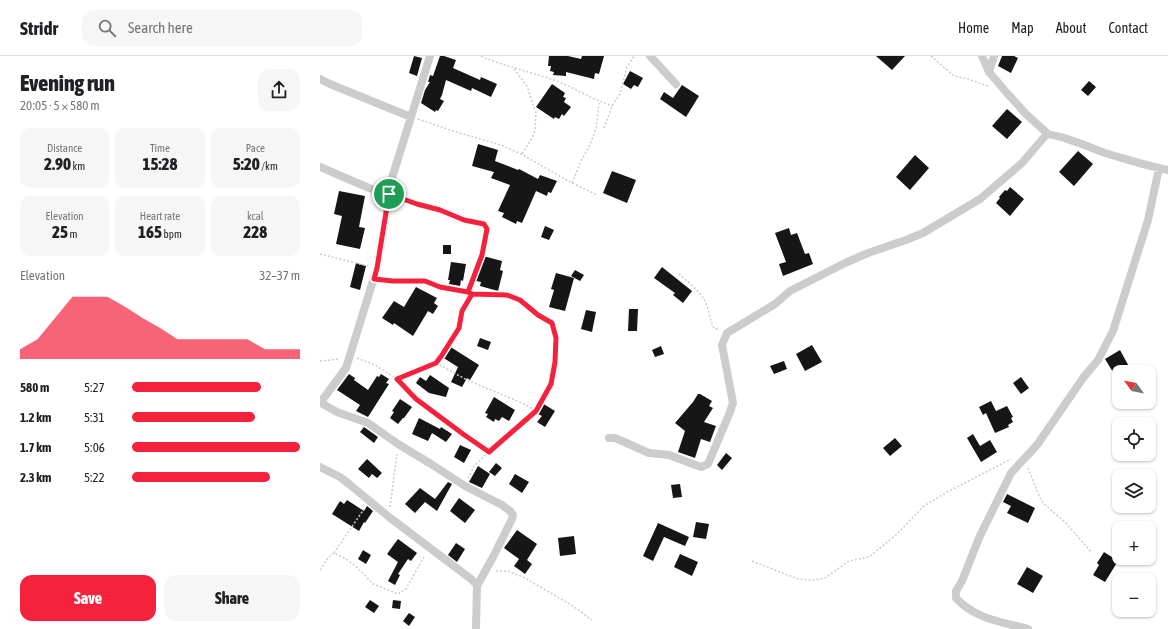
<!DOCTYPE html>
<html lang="en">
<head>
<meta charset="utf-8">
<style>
	:root { --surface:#fff; --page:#f6f6f6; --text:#202124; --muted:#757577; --line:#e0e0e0; --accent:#f5223e }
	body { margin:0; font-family:"Asap Condensed",sans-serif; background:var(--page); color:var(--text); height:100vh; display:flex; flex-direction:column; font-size:15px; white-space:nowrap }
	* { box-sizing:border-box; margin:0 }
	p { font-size:13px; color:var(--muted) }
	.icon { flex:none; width:22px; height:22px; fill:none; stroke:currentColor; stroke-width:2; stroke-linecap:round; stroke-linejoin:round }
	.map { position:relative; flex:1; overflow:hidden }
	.drawer { display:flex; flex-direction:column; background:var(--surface); width:320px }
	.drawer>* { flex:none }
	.needle { width:26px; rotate:303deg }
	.tools { position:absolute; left:792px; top:309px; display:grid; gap:8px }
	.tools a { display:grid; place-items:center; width:44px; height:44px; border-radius:8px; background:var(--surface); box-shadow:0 1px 3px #0004; font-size:20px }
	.pin { position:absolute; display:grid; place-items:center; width:34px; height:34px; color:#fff; margin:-17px; border:2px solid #fff; border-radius:50%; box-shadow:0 1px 4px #0007 }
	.round { display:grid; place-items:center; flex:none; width:42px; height:42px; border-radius:12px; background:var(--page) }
	.overview { display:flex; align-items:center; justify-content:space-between; height:68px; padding:0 20px }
	h1 { font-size:22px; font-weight:800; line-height:30px }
	.figures { display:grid; grid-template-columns:repeat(3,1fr); gap:6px; height:68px; padding:4px 20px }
	.figures div { display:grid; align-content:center; border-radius:10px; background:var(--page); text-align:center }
	.figures b { font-size:17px; font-weight:800 }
	.figures small { font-size:11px; font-weight:400 }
	.figures p { font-size:11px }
	.chart { height:112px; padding:8px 20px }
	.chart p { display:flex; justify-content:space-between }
	.chart svg { width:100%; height:72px; margin-top:4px; fill:var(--accent); opacity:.7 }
	.primary-button { display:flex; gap:8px; margin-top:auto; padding:8px 20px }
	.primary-button a { flex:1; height:46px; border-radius:12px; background:var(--accent); color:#fff; font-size:16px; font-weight:800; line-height:46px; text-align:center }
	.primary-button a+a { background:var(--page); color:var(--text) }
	ul { padding:0 20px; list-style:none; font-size:13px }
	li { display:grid; grid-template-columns:64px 48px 1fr; align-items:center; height:30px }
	li i { height:10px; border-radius:5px; background:var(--accent) }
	header { display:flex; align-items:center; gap:24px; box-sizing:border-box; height:56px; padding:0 20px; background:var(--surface); border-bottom:1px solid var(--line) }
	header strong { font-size:19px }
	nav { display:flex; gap:22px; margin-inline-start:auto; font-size:14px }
	.search { width:280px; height:36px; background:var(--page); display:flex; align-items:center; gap:10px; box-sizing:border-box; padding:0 14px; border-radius:12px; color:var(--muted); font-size:15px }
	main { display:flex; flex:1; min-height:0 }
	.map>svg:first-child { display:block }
	.building { fill:#161616 }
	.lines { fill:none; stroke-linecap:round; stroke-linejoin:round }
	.path { stroke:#ccc; stroke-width:1.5; stroke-dasharray:2 2; stroke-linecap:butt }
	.minor { stroke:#ccc; stroke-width:8 }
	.route-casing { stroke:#fff; stroke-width:8 }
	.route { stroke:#f5223e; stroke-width:5 }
</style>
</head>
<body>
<header>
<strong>Stridr</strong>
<div class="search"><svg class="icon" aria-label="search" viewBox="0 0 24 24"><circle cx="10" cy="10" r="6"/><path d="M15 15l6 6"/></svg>Search here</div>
<nav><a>Home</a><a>Map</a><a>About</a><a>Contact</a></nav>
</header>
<main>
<section class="drawer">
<div class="overview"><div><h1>Evening run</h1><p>20:05 · 5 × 580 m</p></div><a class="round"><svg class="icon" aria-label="share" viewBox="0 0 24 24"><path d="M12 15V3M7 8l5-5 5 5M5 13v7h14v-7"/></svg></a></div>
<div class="figures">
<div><p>Distance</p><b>2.90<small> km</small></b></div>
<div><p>Time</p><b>15:28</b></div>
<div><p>Pace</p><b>5:20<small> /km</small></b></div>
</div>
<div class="figures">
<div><p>Elevation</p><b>25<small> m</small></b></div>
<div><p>Heart rate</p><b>165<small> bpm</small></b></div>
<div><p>kcal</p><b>228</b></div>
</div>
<div class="chart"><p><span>Elevation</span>32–37 m</p>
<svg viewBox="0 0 160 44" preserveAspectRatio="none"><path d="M0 44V38L10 32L20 19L30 6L40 6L50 6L60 12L70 19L80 25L90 32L100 32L110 32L120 32L130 32L140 38L150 38L160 38V44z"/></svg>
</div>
<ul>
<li><b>580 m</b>5:27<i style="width:77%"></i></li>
<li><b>1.2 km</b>5:31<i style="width:73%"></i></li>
<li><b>1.7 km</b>5:06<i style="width:100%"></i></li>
<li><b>2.3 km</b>5:22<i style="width:82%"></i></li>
</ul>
<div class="primary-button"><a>Save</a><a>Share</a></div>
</section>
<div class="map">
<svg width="848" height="573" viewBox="0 0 848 573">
	<rect width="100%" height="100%" fill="#fff"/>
	<!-- building -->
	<path class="building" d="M94,0L102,2L97,20L89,17Z
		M120,0H124L136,4L133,12L160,24L161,21L177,28L171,41L152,32L151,35L126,24L122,39L120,43L124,45L118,55L116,54L115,56L101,47L105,34L110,26H108L110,19L113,20Z
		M229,0H248L261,3L262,0H284L279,18L275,17L274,23L246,16V20L233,19L234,16L230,15L231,10H228Z
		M556,0H585L572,14Z
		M682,0H694L698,2L691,17L678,10Z
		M310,15L323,22L318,31L314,29L311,33L303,28Z
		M769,25L776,31L768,40L761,34Z
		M232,28L245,37L243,41L246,42L244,46L251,51L244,60L242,58L239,63L235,61L234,63L216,51Z
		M362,29L379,40L366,61L340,43L344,36L353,42Z
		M687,53L702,66L687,83L672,70Z
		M158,88L178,94L175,105L198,114L199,113L218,123L220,119L237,125L231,137L228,136L227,140L216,135L202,167L197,165L196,168L182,161L184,157L178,155L190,129L171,122L174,116L152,110Z
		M758,95L773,108L754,130L739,116Z
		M595,99L609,112L590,134L576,121Z
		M292,115L316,124L307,147L283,137Z
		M690,131L704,143L690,160L676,147L680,142L679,141L685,134L687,135Z
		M19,135L45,140L39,171L45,172L40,193L16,188L22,160L14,158Z
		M225,170L234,174L229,184L221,181Z
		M469,172L471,179L477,177L485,198L489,197L493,208L463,220L459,208L466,206L455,177Z
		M123,189H131V198H123Z
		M163,200L182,205L180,214L183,215L178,235L160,230L161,226L156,225Z
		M131,206L146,208L143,225L141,224L140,230L129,228L130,224H128Z
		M36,207L46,210L40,234L30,231Z
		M342,211L372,235L363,247L353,239L355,237L334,222Z
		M255,214L264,219L260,225L251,220Z
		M236,217L254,222L245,255L229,251L234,234L231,233Z
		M96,231L117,242L114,247L118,250L113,258L108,255L93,280L74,267L73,269L62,262L74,245L84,251Z
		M309,253H318L317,275H308Z
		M266,254L276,256L272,276L261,273Z
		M160,282L171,286L168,294L157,290Z
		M492,289L502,306L485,315L476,298Z
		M129,290L159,309L150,324L147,322L142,331L131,326L138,311L122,301Z
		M341,290L344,298L335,301L332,294Z
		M800,294L812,316H799V326L785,303Z
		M464,305L467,313L454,318L450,310Z
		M29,318L35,322L34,324L48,334L57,320L59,321L61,318L69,323L66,327L69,328L48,361L36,355L40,349L17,334Z
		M110,319L129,332L126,341L109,337L96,327L100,321L106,325Z
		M701,321L709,332L701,338L693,327Z
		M378,338H380L392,345L389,350L393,352L384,366L396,370L390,386L381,383L375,402L358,396L365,375L355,367L373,346Z
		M174,341L195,354L189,365L182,361L179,365L175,363L174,366L166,361L168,358L165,357Z
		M80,343L92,351L84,362H83L78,368L70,362L74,356L72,355Z
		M671,345L676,355L687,350L693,361L691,362L693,366L688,369L689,371L675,377L666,357L663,359L659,351Z
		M222,347L235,355L225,371L217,366L222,360L216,357Z
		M99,362L120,373L121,371L132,378L126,386L112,377L108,385L92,378Z
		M44,371L58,381L54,387L40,376Z
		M653,378L660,390L670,384L677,396L661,406L647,382Z
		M575,382L582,390L570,400L563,392Z
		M140,389L151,394L144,407L134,401Z
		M406,397L412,402L402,414L397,409Z
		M47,403L62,417L57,422L52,418L49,422L38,413Z
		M176,407L182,412L175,420L169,416Z
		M158,410L170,418L162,432L149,426Z
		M195,418L209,426L202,437L189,428Z
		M128,426L132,428L117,455L105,446L95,457L85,448L100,432L115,443Z
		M360,428L362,441L353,442L351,429Z
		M687,438L715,452L708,467L687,457L691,450L683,446Z
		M139,442L155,454L145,467L130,455Z
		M27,444L44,455L47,450L53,455L45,467L44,466L39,475L12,458L20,445L24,448Z
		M376,466L389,468L386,483L373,481Z
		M338,467L369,481L365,490L344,481L333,505L323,500Z
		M197,474L217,488L207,504L212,508L205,518L194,510L199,503L184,492Z
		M254,480L256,498L240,500L238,482Z
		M78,483L97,497L91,505L88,503L78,518L80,519L75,529L68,525L78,506L67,498Z
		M136,487L145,493L137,506L128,499Z
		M43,494L51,499L46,508L38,503Z
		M784,496L798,505L785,526L773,519L779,509L777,507Z
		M360,498L378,506L372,520L354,511Z
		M707,511L723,520L713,537L697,528Z
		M50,544L59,550L54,557L45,551Z
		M73,544L81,545L80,553L72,552Z
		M89,557L95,561L89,570L83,565Z"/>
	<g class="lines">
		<!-- path -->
		<path class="path" d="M161,0C184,10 207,15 231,23C252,30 270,43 293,50
			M611,0L634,20L648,23L668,30
			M194,13L207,30L216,57L215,74L212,82L202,98
			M98,63L133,75L181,89L201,98L252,127L277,139
			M284,72L293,48L300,38L307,11L314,0
			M252,127L262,103L269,91L276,73L279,47
			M78,141L97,148L121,154L144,164L164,168L167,173L162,199L148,236
			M0,198L48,210
			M359,218C366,224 379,235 384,243C389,252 389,263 394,272L400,274
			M62,224L73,225H105L120,231L148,236L152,238L187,239L200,244L218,259L232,267L236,282L235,307L231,328L216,355L169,396L154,410L148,423
			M37,302L55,309L77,323L96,343L143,378L168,395
			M0,305L19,303
			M116,307L147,324L202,347L215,354
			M77,323L116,307L123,299L139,272L142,255L152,238
			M708,412L720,442L725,449L745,466L772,497
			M70,451L77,398
			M14,497L44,453
			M432,505L478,523L494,524L505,522L529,505L549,501L576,479L604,450L627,436L651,424L691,403
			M0,514L8,502L14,497L26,503L38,512L53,528L78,538L86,533L105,499
			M176,515H187L203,521L253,550L272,564"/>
		<!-- minor -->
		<path class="minor" d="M330,0L356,28
			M662,0L669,16L687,37L706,58L728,78
			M669,16L674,0
			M0,23L10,28L91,61
			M0,111L49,132L69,138
			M0,347L26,312L57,212L72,122L110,0
			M1,347L17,356L48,367L78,388L111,408L145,430L182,449L190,455L193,459L192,463L173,501L157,530
			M289,382H295L302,385L329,397L349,399L381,411L388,408L410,356L413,347L402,289L407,277L455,248L470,235L525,207L548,197L586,184L603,177L660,143L702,107L726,79C734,76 774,93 785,97C806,103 827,110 848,114
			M0,411L20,421L29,428L69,461L151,523L157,529L156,573
			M708,573C682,566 655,563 636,542V535L642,525L659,482L691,417L717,389L763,322L778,304L793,275L828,164L839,112"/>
	</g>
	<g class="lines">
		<!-- route casing -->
		<g class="route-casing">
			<path id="route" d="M69,138L97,148L120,154L144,164L164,168L167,173L162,199L148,236L152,238L142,255L139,272L122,299L116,307L77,323L96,343L143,378L169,396L216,355L231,328L235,306L236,282L232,267L218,259L200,244L187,239L152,238L148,236L120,231L105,225H73L54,223L57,212L69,138"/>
		</g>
		<!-- route -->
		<use href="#route" class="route"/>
	</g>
</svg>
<div class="tools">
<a><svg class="needle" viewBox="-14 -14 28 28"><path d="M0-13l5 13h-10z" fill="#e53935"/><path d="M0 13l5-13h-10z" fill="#757577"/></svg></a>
<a><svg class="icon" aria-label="locate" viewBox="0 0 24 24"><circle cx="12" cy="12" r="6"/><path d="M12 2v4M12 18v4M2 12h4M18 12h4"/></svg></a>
<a><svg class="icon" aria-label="layers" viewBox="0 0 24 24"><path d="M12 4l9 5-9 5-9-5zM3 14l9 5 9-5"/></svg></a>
<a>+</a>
<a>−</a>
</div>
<div class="pin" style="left:69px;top:138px;background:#1e9e55"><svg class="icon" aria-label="arrive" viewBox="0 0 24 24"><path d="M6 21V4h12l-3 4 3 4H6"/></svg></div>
</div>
</main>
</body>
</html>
